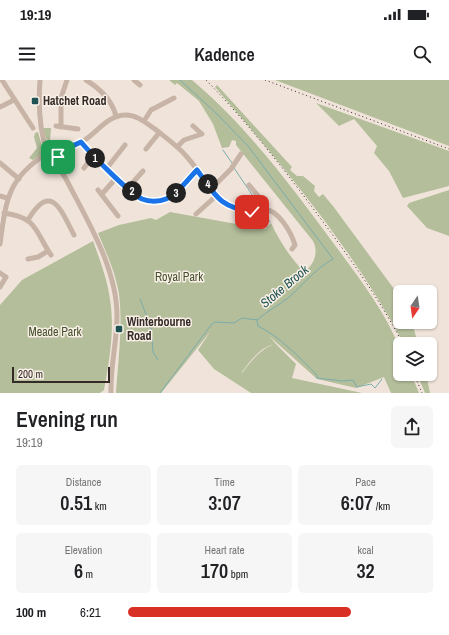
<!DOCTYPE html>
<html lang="en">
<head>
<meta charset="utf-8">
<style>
	:root { --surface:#fff; --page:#f6f6f6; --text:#202124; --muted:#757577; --accent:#d93025 }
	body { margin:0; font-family:"Archivo Narrow",sans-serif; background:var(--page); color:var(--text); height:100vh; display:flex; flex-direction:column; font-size:15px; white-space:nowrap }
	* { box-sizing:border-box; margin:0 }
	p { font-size:13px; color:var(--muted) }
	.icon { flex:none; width:22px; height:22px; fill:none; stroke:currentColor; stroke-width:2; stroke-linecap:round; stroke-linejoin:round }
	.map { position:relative; height:313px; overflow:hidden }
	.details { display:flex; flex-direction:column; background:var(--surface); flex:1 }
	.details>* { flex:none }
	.needle { width:26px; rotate:193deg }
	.tools { position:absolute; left:393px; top:205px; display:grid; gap:8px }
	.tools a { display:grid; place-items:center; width:44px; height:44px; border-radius:6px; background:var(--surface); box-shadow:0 1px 3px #0004; font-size:20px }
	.scale { position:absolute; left:12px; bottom:10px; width:98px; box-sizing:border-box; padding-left:4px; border:2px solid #342a27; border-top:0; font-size:11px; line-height:14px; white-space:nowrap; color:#342a27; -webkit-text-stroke:3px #f8efe6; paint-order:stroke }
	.pin { position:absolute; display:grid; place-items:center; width:34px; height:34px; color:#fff; margin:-17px; border-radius:8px; box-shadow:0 2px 6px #0006 }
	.km { position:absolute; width:20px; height:20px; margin:-10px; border-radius:50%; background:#222; color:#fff; font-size:11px; line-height:20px; text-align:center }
	.round { display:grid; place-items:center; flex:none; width:42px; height:42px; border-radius:6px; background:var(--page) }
	.summary { display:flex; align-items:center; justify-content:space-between; height:68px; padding:0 16px }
	h1 { font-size:22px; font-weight:600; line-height:30px }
	.figures { display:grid; grid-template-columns:repeat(3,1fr); gap:6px; height:68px; padding:4px 16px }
	.figures div { display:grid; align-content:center; border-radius:6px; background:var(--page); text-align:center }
	.figures b { font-size:20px; font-weight:600 }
	.figures small { font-size:11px; font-weight:400 }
	.figures p { font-size:11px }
	ul { padding:0 16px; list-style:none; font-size:13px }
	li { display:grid; grid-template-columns:64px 48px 1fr; align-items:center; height:30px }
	li i { height:10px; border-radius:5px; background:var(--accent) }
	.status { display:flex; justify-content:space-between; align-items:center; height:28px; padding:0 20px; background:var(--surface); direction:ltr }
	.status svg { height:11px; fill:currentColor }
	header { display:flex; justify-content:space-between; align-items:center; height:52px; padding:0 16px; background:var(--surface); font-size:18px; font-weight:600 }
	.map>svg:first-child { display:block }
	.green { fill:#b4be9b }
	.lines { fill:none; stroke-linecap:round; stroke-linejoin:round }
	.stream { stroke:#7aacab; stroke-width:1 }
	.minor { stroke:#c7b4a6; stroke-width:5 }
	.rail { stroke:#342a27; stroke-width:1; stroke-dasharray:1 3; stroke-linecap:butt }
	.route-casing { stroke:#fff; stroke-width:8 }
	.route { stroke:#1a73e8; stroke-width:5 }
	.poi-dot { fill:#1f5353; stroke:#f8efe6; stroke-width:1.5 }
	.labels { text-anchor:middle; stroke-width:3; stroke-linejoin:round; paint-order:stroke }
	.poi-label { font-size:12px; font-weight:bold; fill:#342a27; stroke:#f8efe6; text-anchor:start }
	.park-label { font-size:12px; fill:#45512c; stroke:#f8efe6 }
	.water-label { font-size:13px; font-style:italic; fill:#1f5353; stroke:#f8efe6 }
</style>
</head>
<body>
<div class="status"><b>19:19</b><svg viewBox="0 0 49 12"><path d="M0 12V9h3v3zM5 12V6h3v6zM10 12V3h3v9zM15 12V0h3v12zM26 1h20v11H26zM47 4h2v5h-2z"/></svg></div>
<header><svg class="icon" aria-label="menu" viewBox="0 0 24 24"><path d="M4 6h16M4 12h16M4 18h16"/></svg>Kadence<svg class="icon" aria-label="search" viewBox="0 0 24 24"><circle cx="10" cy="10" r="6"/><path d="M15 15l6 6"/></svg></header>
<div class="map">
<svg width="449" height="313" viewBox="0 0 449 313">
	<rect width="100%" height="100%" fill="#f0e4da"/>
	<!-- green -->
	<path class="green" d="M169,0H192C250,49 295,111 340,172C361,201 386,233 399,267C402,274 400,286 400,294H411L419,313H391L384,297L356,308L317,299L269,256L276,264C261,266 251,280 242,292V293C250,282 262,267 276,264L296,284L292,298L362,313H251L214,289L198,270L210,252L161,313H116C118,281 123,246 119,214C116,194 106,172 98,153L119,145L151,138L156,140L170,132L265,149L271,143C280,162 290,177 304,192C314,185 319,172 313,161L236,65V61L232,60L229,67L222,68L213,44L199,21L177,3L175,5Z
		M275,0H449V66Z
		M217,5L292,87L290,90L297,96H303L315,106L314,111L319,117L323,114L333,126L400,217V242H412L418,264H404C354,170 284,87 215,7Z
		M316,23L449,71V106L403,118L389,91L374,73L377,66L354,39L339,46Z
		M43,48H51L50,61L71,64C53,67 47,67 43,48Z
		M38,52L44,73L33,80L29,78L37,68L34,57L35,53Z
		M449,110V156L427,148L407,126L409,123Z
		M93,161C101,183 109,204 111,227C114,254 109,283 104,310L100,313H0V225L22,200Z
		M417,294H426L430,313H425Z"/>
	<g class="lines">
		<!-- stream -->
		<path class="stream" d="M223,70L232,83
			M234,88L261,128
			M264,133L270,142
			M140,219L151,247L153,272L158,280
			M257,240L258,246C279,256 300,278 317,295V298L343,301L353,300L357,307L371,304L375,308L382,299
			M160,313L211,245L215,242L234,243L242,238L257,240C267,231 278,226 288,218C303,205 316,188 333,179L248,66L217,34L180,0"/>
		<!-- minor -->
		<path class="minor" d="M2,0L33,48
			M40,0C38,26 39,48 47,72
			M86,0C99,8 112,20 116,36
			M134,0L140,5
			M0,27L14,20
			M144,41L151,30L174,18
			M56,46L78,49
			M61,47V18L67,0
			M81,62C92,75 129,113 142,119C149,122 159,122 166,119C178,114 188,99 197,90
			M177,67L184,60L202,54L193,46
			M146,69L159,53
			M50,81H54L58,77L57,72L53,70
			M0,83L19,99
			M84,88L93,76
			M107,88L125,65
			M249,105L264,123L265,129
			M128,108L143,91
			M212,108L231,89L241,74
			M98,110L118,136
			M102,114L117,97
			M0,116L7,118
			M4,133C38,138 34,150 51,175
			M196,134L216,116
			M28,140C51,101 61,130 74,155
			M0,164C6,121 7,99 46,74
			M28,179L38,177L48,171
			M0,193L6,197L0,207
			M111,313C110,288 117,262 117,236C117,188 87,140 66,99L61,91L46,78L48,71C58,66 70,68 80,63C96,55 106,35 126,35C137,35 146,43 155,49C166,58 178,66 187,77C206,98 214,126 245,130C253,132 258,133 265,129C279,131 291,152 295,165L292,169"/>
		<!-- rail -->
		<path class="rail" d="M206,0C247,42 284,89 318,135C349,177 379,218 403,264
			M265,0L449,69
			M414,294L422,313"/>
	</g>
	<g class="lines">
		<!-- route casing -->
		<g class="route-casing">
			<path id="route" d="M58,77L68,68L81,62C92,75 129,113 142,119C149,122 159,122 166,119C178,114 188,99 197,90C216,116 218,126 252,132"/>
		</g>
		<!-- route -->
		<use href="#route" class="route"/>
	</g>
	<!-- markers -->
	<g class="poi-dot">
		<rect x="31" y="17" width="8" height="8" rx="2"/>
		<rect x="115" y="245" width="8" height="8" rx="2"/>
	</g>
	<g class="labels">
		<!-- poi labels -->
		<g class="poi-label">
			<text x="43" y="25">Hatchet Road</text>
			<text x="127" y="246">Winterbourne<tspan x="127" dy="14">Road</tspan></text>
		</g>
		<!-- park labels -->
		<g class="park-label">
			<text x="179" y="201">Royal Park</text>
			<text x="55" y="256">Meade Park</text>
		</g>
		<!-- water labels -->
		<g class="water-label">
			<text transform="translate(284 206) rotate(-40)" y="5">Stoke Brook</text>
		</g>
	</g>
</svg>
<div class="tools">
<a><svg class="needle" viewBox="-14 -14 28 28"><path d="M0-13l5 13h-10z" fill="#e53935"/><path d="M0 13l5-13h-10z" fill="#757577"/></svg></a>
<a><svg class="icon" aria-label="layers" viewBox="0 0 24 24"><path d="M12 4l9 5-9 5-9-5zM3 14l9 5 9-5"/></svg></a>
</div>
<div class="scale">200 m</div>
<div class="pin" style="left:58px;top:77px;background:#1e9e55"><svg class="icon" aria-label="arrive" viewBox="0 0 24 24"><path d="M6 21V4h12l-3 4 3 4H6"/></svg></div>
<div class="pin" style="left:252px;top:132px;background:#d93025"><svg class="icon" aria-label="check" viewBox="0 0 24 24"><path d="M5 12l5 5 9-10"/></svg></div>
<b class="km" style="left:95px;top:78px">1</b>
<b class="km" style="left:132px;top:111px">2</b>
<b class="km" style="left:176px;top:113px">3</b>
<b class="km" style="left:208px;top:104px">4</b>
</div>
<section class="details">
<div class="summary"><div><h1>Evening run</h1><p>19:19</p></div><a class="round"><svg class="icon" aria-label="share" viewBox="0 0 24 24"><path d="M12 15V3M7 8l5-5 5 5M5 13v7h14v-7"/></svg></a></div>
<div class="figures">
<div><p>Distance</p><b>0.51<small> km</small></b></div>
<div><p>Time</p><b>3:07</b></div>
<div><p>Pace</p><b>6:07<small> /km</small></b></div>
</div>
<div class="figures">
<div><p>Elevation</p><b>6<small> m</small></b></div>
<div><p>Heart rate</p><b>170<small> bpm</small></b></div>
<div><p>kcal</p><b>32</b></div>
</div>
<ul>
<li><b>100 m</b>6:21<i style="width:73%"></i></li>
</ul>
</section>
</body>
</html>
